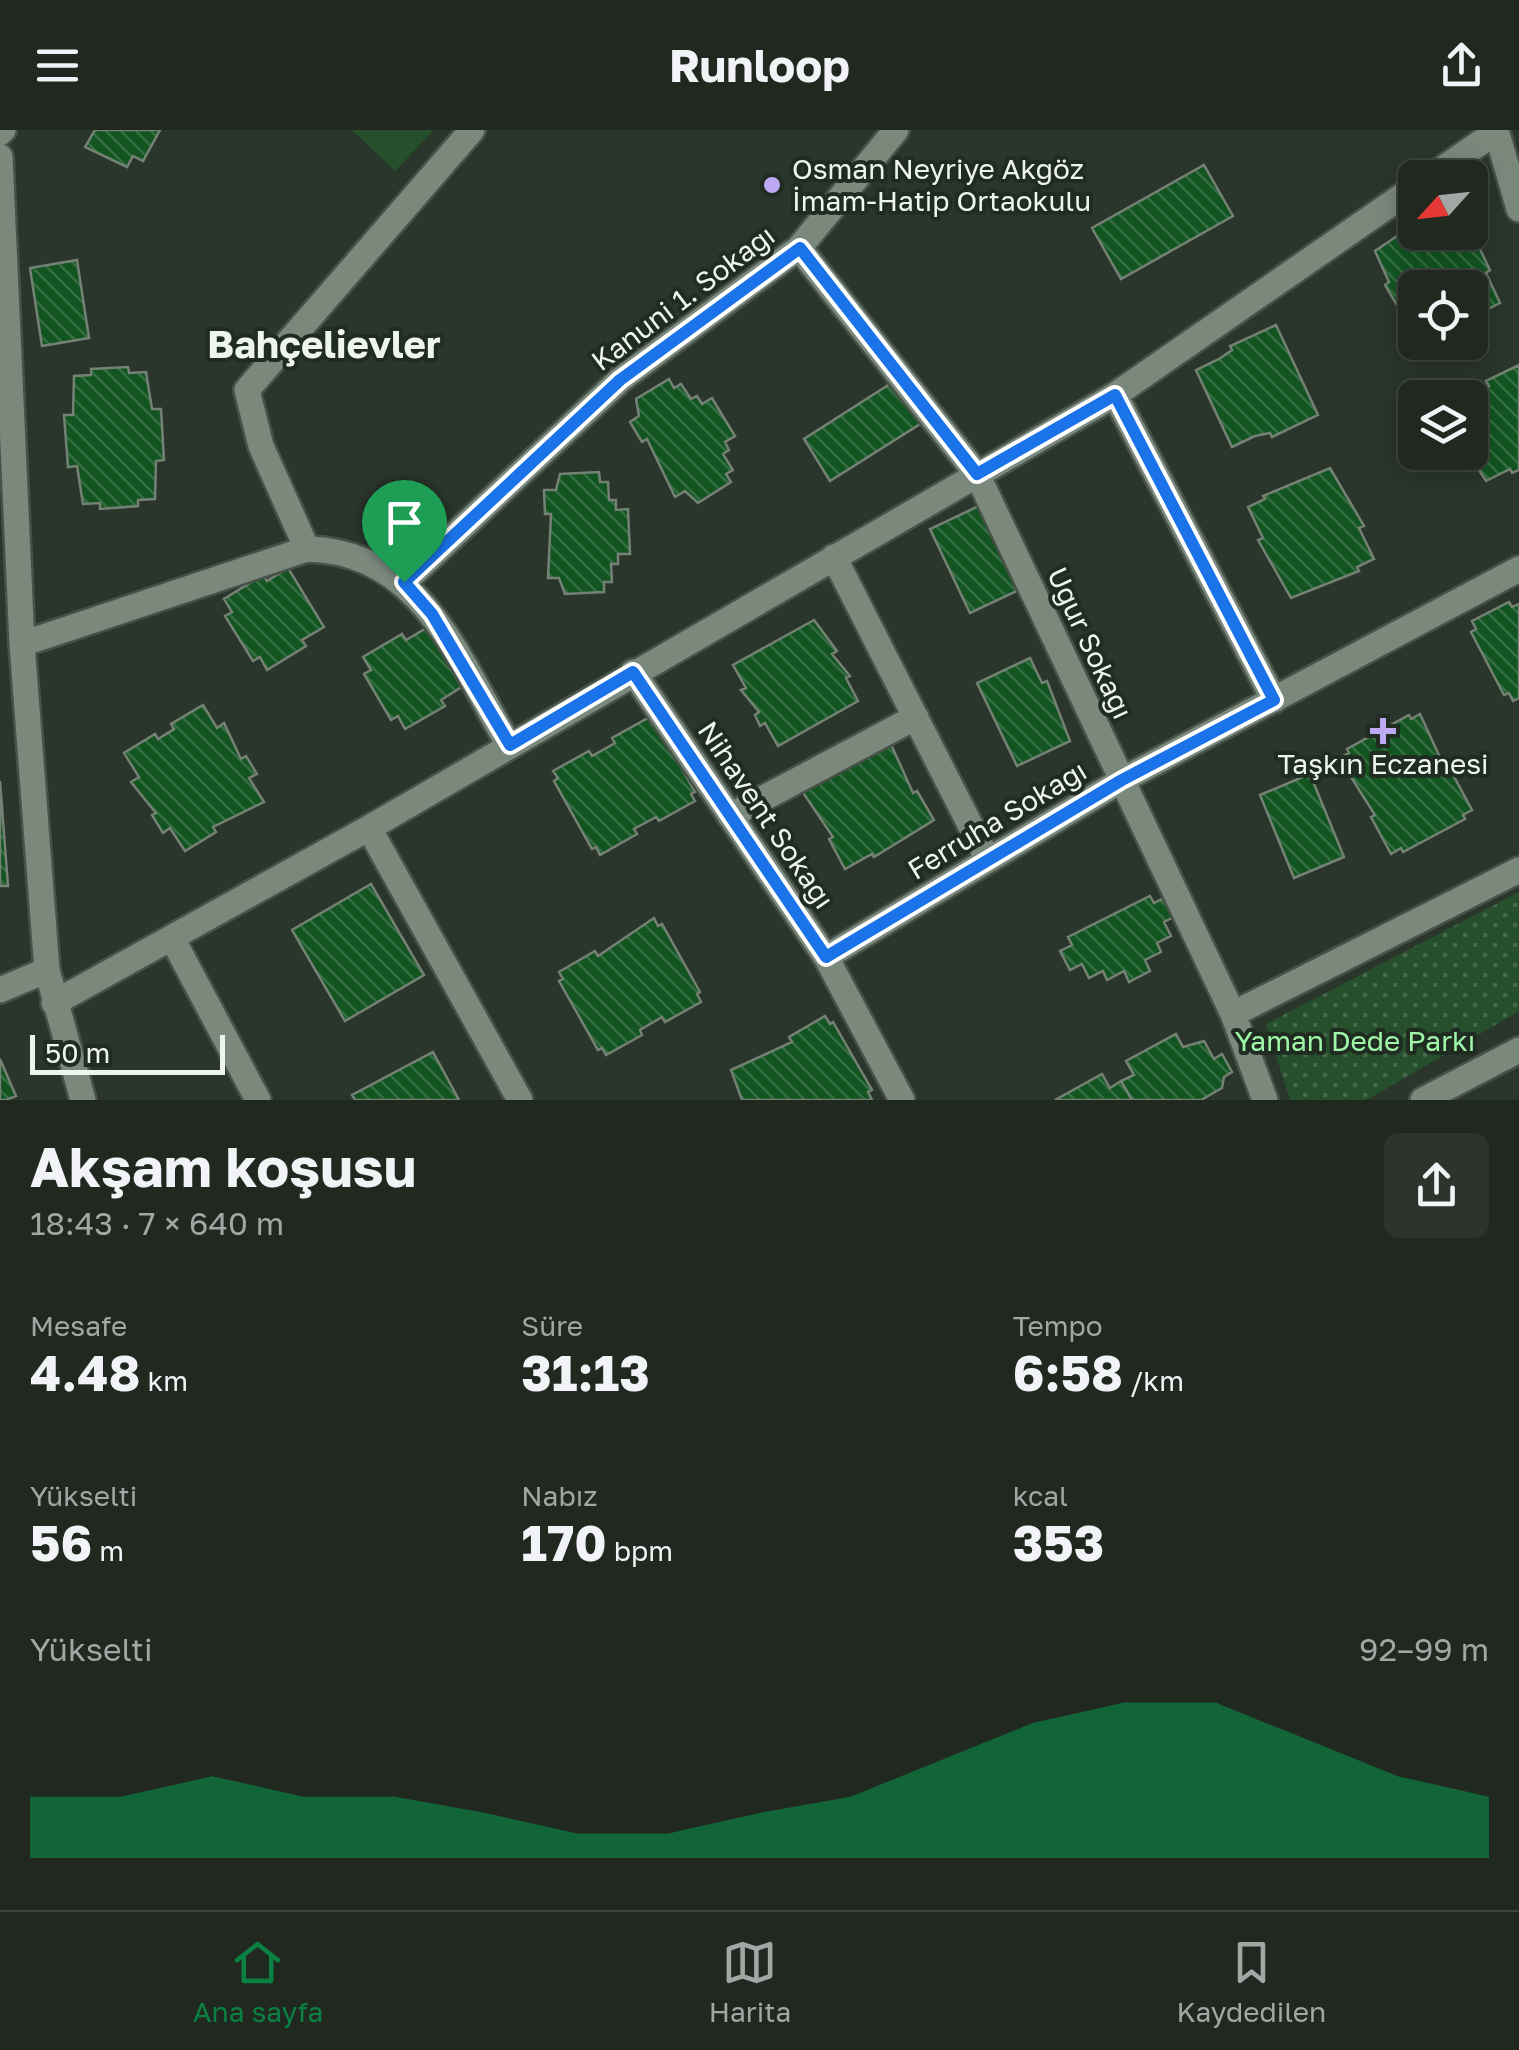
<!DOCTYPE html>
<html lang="tr">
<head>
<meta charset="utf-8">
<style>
	:root { --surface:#202820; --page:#2d342d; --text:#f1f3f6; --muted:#a2a6a5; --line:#3d443e; --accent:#0b8043 }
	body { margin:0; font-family:"Golos Text",sans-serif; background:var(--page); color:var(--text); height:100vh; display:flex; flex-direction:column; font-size:38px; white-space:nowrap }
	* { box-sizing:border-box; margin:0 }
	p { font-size:32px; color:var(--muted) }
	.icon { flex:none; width:55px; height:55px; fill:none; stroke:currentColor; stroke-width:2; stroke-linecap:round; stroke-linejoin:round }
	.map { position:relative; height:970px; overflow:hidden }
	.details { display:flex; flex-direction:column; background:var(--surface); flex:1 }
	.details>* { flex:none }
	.needle { width:65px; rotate:243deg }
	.controls { position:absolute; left:1398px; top:30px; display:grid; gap:20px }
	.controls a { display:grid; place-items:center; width:90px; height:90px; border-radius:15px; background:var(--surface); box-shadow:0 5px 25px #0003,0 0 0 2px var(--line); font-size:50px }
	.scale { position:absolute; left:30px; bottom:25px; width:195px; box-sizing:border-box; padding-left:10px; border:5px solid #eef5ef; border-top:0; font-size:28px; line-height:35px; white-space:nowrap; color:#eef5ef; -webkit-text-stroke:8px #202b21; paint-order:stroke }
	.pin { position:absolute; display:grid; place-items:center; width:85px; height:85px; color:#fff; margin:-102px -42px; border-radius:50% 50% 50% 0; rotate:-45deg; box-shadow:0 0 10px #0007 }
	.pin .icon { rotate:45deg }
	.round { display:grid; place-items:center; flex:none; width:105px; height:105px; border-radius:15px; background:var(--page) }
	.headline { display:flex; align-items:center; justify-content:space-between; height:170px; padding:0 30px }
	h1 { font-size:55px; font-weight:700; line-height:75px }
	.stats { display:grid; grid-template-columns:repeat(3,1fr); gap:15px; height:170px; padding:10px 30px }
	.stats div { display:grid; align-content:center }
	.stats b { font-size:50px; font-weight:700 }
	.stats small { font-size:28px; font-weight:400 }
	.stats p { font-size:28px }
	.chart { height:280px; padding:20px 30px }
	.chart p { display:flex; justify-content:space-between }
	.chart svg { width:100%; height:180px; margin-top:10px; fill:var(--accent); opacity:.7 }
	header { display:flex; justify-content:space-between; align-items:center; height:130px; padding:0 30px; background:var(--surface); font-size:45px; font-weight:700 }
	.tab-bar { display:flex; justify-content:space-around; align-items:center; height:140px; border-top:2px solid var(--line); background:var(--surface); font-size:28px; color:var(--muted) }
	.tab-bar a { display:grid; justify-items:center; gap:5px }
	.tab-bar .active { color:var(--accent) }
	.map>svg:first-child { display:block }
	.grass { fill:url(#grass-dots) }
	.garden { fill:#264f2b }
	.building { fill:url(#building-back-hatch); stroke:#758175; stroke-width:2.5 }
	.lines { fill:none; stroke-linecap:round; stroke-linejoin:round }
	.street-casing { stroke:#475148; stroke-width:30 }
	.street { stroke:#7b887c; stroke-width:25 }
	.route-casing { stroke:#fff; stroke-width:20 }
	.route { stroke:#1a73e8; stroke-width:12 }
	.poi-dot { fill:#bea9f4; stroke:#202b21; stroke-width:4 }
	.labels { text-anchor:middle; stroke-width:8; stroke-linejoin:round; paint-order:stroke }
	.poi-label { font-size:28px; fill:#eef5ef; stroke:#202b21; text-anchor:start }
	.street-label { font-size:28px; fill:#eef5ef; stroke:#202b21 }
	.park-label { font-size:28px; fill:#9ff6a9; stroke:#202b21 }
	.district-label { font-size:38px; font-weight:bold; fill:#eef5ef; stroke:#202b21 }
</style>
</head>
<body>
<header><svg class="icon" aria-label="menu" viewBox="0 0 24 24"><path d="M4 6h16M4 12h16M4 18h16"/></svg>Runloop<svg class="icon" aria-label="share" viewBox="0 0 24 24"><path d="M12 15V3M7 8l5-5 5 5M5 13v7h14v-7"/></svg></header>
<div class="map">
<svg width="1519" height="970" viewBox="0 0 1519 970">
	<defs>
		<pattern id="grass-dots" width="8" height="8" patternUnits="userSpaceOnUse" patternTransform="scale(2.5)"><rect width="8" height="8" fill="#264f2b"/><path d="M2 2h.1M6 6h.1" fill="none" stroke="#46694a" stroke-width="1.8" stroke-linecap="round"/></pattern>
		<pattern id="building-back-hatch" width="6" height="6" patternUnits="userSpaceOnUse" patternTransform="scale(2.5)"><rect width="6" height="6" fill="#125521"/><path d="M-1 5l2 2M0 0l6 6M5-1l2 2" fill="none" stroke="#356e42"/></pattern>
	</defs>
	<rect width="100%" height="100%" fill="#2a352b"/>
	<!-- grass -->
	<path class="grass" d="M1519,762V881L1367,970H1290L1266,894Z"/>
	<!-- garden -->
	<path class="garden" d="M352,0H434L395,41Z"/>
	<!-- building -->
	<path class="building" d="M95,0H160L143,31L133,26L127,37L85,17Z
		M1204,35L1233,86L1121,149L1092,98Z
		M1415,102H1467L1472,113L1476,111L1490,140L1486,143L1500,173L1484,181L1486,185L1470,188V158H1415V206L1385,155L1389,152L1375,121L1397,106L1399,110Z
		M77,130L89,208L42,216L30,138Z
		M1276,195L1318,285L1272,307L1270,303L1255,306L1232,317L1196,240L1219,229L1232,220L1230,216Z
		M1519,235V340L1512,343L1510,339L1486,351L1467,322L1470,271L1476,268L1474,263L1489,256L1486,251Z
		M128,237L129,243L146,242L152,279H161L164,330L156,331L155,369L138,370V376L100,379V373L83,374L77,336L68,337L64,285H73L74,246L91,245V239Z
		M669,249L674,258L681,254L691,269L697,266L702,274L712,268L735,306L725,312L729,320L723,324L733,340L726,344L731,352L698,373L685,361L675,367L647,309L642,312L630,292L639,286L636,269Z
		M893,252L920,294L830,351L804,309Z
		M1330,338L1364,396L1359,398L1374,429L1357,437L1359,441L1291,468L1258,410L1263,408L1248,377L1265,369L1263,366Z
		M599,342L600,352H608L609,370H616V380L628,379L630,424H618V434H611L612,452H604V462L565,464L559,448H548L551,384H545L544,360H556L560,344Z
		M983,374L1023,458L970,483L930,399Z
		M288,438L324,497L302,510L306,516L267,540L260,527L253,531L225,486L232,482L224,469L263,445L267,451Z
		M1509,472L1512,477L1519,474V568L1513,571L1509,563L1504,565L1471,502L1476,499L1472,491Z
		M814,490L837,521L832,524L850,546L846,548L858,571L778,616L765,593L760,596L755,585L759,582L741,560L746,558L733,535Z
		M428,497L463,556L441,570L445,576L405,599L398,586L391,590L364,544L371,540L363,527L402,504L406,510Z
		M1030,528L1042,553L1047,551L1070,611L1017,636L977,553Z
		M203,575L217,598L224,593L241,629L246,626L257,644L249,648L264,672L213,697L216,702L185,721L170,698L163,703L152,685L156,683L131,652L139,647L124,623L155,604L158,609L174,599L171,594Z
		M1420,584L1448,645L1452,643L1472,680L1463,685L1465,689L1403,722L1401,718L1391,724L1371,687L1375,685L1339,628L1349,623L1347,619L1409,585L1411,589Z
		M648,588L652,595L656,593L695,662L691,664L695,671L659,691L656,687L634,699L637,704L600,725L596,717L592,719L554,651L558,648L553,641L589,621L592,626L615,613L612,608Z
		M890,612L913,663L917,661L934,690L874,727L872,724L845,739L829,709L833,707L802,661Z
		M1310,644L1344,727L1294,748L1260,665Z
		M0,651L8,756H0Z
		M371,754L424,845L345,891L292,800Z
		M1150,766L1154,773L1166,767L1176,786L1164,792L1171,806L1157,813L1161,822L1145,830L1150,841L1129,852L1124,841L1107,850L1103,841L1089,848L1082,834L1070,840L1060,821L1072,815L1068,807Z
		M654,788L658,796L662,794L700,862L697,864L701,872L665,892L662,887L640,900L642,905L606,925L602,918L598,920L559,851L563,849L559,842L595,821L598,826Z
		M825,886L830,894L833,892L872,960L868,962L872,970H742L731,940L792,912L789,907Z
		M1176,904L1183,917L1204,911L1214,929L1222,924L1232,942L1224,947L1222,958L1201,970H1132L1121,951L1134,945L1126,931Z
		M433,922L459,970H355L352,965Z
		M0,929L16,966L6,970H0Z
		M1102,944L1110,958L1121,951L1132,970H1055Z"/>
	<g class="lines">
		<!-- street casing -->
		<g class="street-casing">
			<path id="street" d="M1496,0L1519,79
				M0,3L3,0
				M0,27L22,514L47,840L83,970
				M1429,48L1496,2
				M799,118L977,344L1233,884L1265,970
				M1115,265L1274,570
				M307,419L261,316L247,260L472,0
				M834,427L988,730
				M404,452L620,250L799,118L896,0
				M22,514L307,419C422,421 458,529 509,615
				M633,542L826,827L902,970
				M730,686L916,587
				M369,698L520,970
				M172,808L258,970
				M826,827L1122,650L1519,439
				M0,860L47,840
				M54,873L369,698L1115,265L1415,57
				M1233,884L1519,740
				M1423,970L1519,920"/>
		</g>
		<!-- street -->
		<use href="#street" class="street"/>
	</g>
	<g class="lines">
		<!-- route casing -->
		<g class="route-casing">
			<path id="route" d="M800,118L977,344L1115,265L1274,570L1122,650L826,827L633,542L510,615L432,484L404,452L620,250Z"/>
		</g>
		<!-- route -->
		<use href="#route" class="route"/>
	</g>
	<!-- markers -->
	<g class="poi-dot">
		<circle cx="772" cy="55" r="10"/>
		<path d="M1378 586h10v10h10v10h-10v10h-10v-10h-10v-10h10z"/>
	</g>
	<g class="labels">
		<!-- poi labels -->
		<g class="poi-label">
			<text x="792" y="49">Osman Neyriye Akgöz<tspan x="792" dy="32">İmam-Hatip Ortaokulu</tspan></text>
			<text x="1383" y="644" text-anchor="middle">Taşkın Eczanesi</text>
		</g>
		<!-- street labels -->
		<g class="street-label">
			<text transform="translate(683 168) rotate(-37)" y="10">Kanuni 1. Sokağı</text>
			<text transform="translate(1090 513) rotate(65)" y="10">Uğur Sokağı</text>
			<text transform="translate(766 685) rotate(56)" y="10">Nihavent Sokağı</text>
			<text transform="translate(997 690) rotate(-31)" y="10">Ferruha Sokağı</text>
		</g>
		<!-- park labels -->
		<g class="park-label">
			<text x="1355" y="921">Yaman Dede Parkı</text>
		</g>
		<!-- district labels -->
		<g class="district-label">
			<text x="324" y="228">Bahçelievler</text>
		</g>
	</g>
</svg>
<div class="controls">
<a><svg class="needle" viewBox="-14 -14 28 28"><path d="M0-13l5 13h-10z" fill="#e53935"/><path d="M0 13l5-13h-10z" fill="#a2a6a5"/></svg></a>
<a><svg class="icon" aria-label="locate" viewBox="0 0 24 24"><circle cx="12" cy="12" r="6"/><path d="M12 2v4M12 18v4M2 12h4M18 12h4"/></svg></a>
<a><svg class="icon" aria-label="layers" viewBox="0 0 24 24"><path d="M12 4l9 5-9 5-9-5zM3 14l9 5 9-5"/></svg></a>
</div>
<div class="scale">50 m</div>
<div class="pin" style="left:404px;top:452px;background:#1e9e55"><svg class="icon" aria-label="arrive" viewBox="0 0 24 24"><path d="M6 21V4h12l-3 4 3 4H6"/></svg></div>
</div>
<section class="details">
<div class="headline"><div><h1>Akşam koşusu</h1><p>18:43 · 7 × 640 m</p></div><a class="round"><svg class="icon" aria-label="share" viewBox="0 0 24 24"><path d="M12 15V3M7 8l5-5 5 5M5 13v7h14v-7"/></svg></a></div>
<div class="stats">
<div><p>Mesafe</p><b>4.48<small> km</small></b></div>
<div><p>Süre</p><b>31:13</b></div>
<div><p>Tempo</p><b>6:58<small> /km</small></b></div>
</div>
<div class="stats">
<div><p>Yükselti</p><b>56<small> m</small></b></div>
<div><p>Nabız</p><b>170<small> bpm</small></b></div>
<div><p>kcal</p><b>353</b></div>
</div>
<div class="chart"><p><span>Yükselti</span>92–99 m</p>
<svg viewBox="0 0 160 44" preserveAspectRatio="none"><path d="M0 44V29L10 29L20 24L30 29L40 29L50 33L60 38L70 38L80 33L90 29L100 20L110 11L120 6L130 6L140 15L150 24L160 29V44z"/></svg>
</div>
</section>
<nav class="tab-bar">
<a class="active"><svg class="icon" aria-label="home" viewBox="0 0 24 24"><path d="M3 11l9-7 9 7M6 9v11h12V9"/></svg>Ana sayfa</a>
<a><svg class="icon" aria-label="map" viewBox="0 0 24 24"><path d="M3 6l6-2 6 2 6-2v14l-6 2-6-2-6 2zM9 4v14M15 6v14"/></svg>Harita</a>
<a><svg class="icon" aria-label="saved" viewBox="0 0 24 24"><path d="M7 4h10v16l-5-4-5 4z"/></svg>Kaydedilen</a>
</nav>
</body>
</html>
